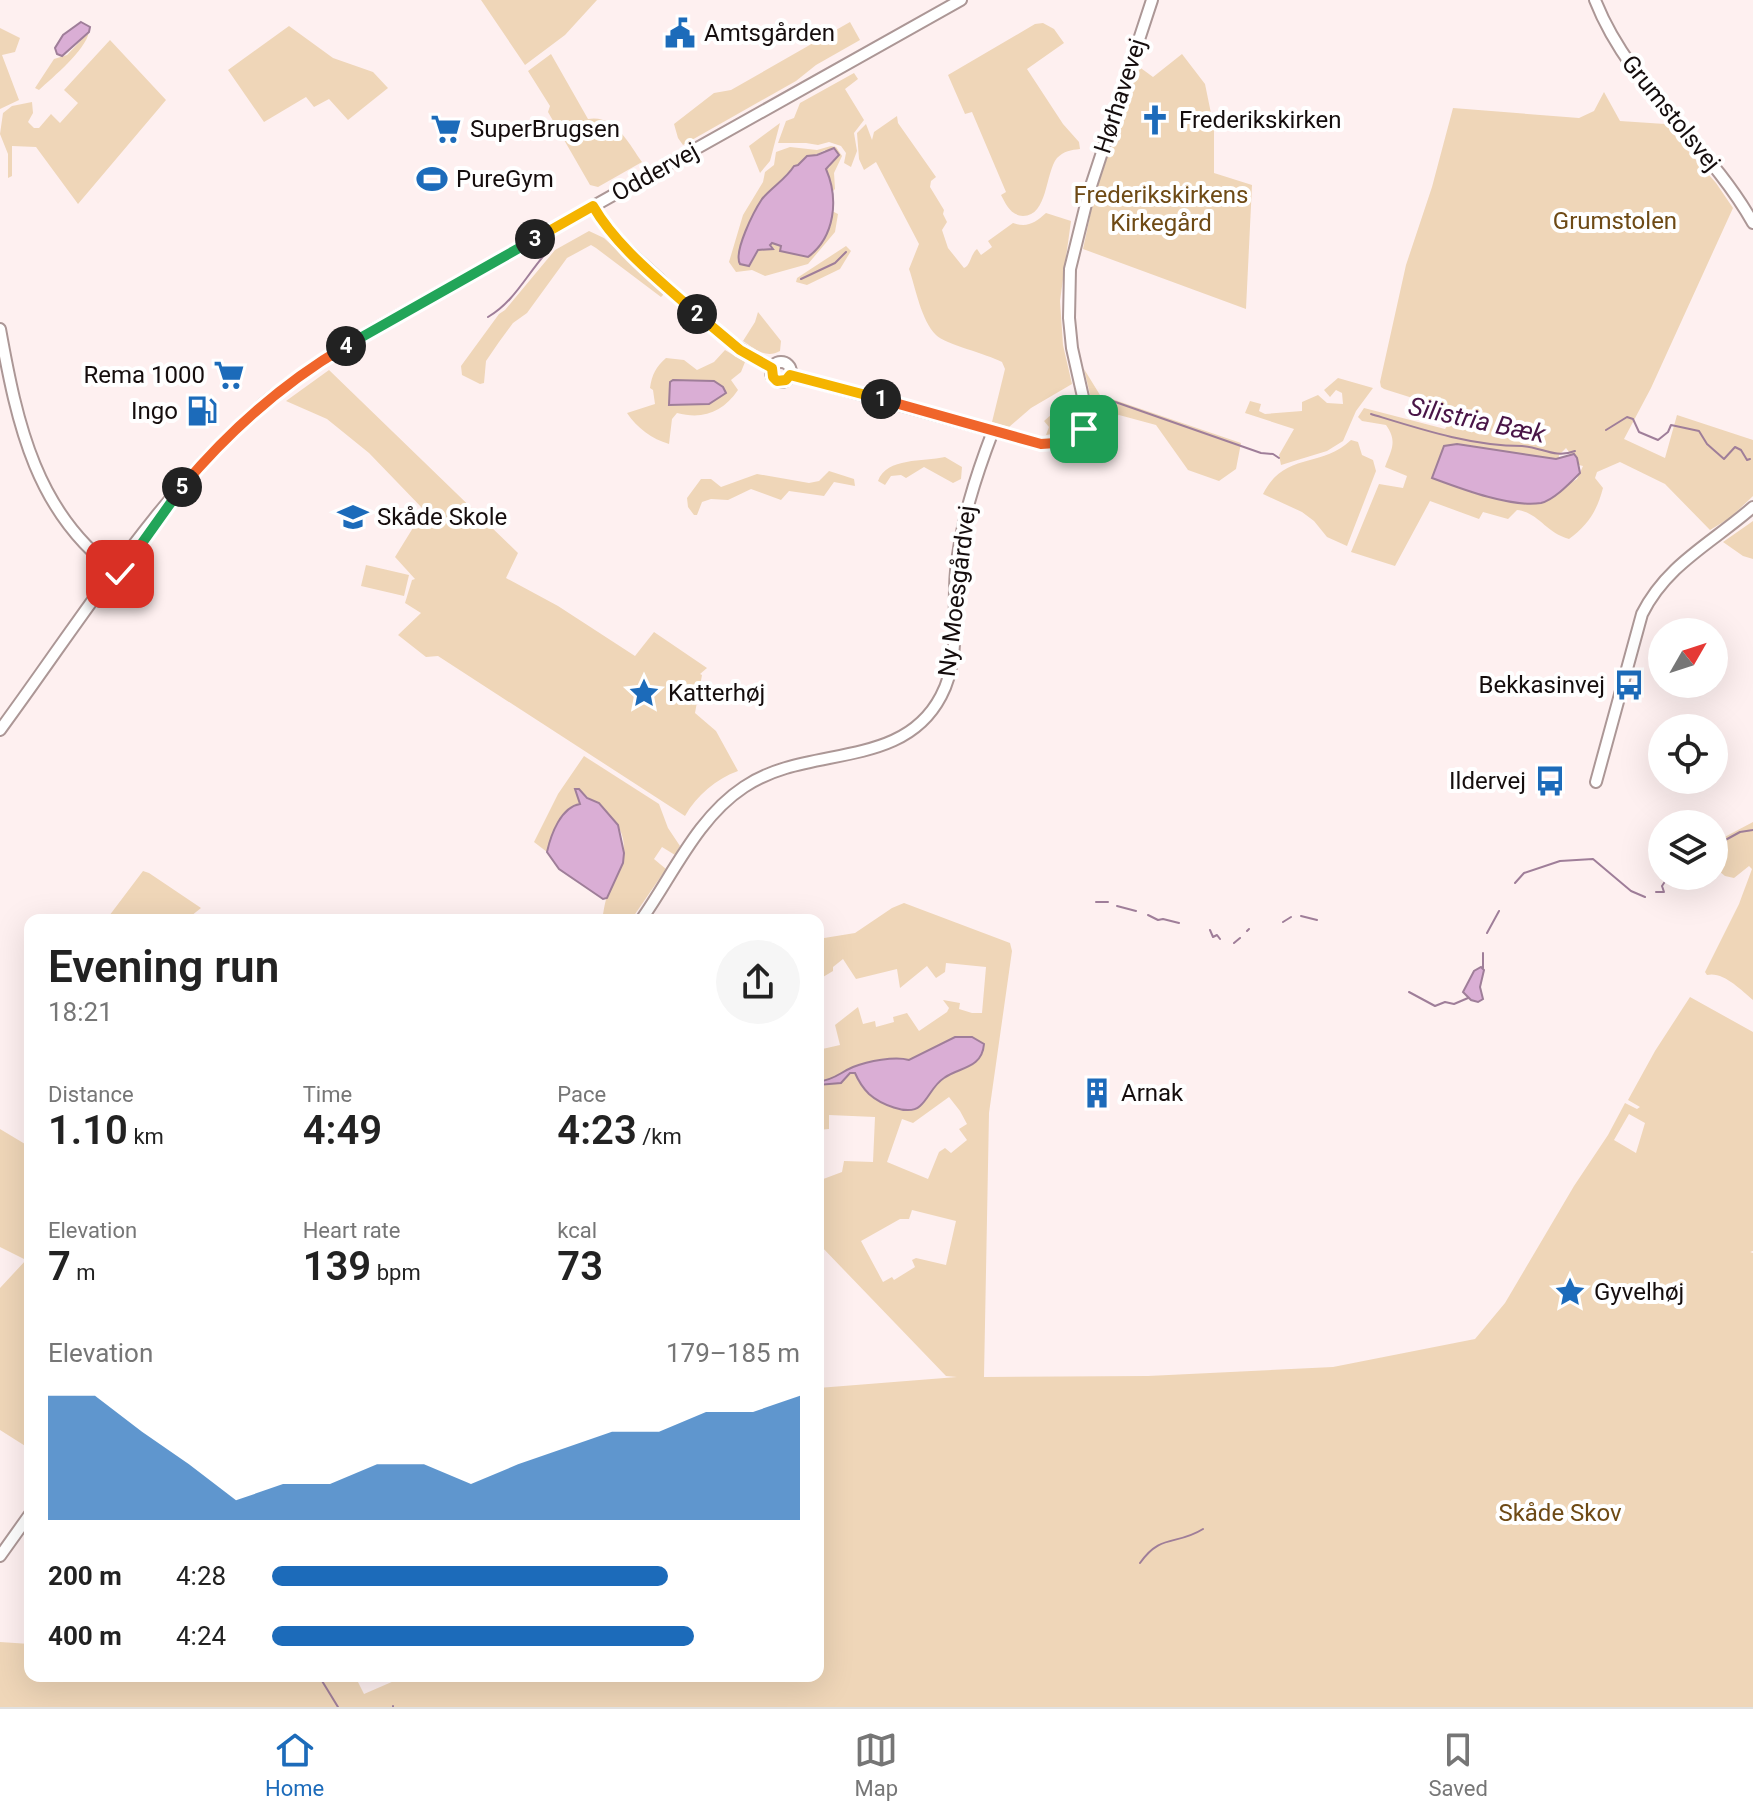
<!DOCTYPE html>
<html lang="en">
<head>
<meta charset="utf-8">
<style>
	:root { --surface:#fff; --page:#f6f6f6; --text:#222; --muted:#767676; --line:#e0e0e0; --accent:#1c6bba }
	body { margin:0; font-family:Roboto,sans-serif; background:var(--page); color:var(--text); height:100vh; display:flex; flex-direction:column; font-size:30px; white-space:nowrap }
	* { box-sizing:border-box; margin:0 }
	p { font-size:26px; color:var(--muted) }
	.icon { flex:none; width:44px; height:44px; fill:none; stroke:currentColor; stroke-width:2; stroke-linecap:round; stroke-linejoin:round }
	.map { position:relative; flex:1; overflow:hidden }
	.details { position:absolute; left:24px; top:914px; width:800px; height:768px; display:flex; flex-direction:column; background:var(--surface); border-radius:16px; box-shadow:0 8px 32px #0002 }
	.details>* { flex:none }
	.needle { width:52px; rotate:51deg }
	.fabs { position:absolute; left:1648px; top:618px; display:grid; gap:16px }
	.fabs a { display:grid; place-items:center; width:80px; height:80px; border-radius:50%; background:var(--surface); box-shadow:0 8px 32px #0002; font-size:40px }
	.pin { position:absolute; display:grid; place-items:center; width:68px; height:68px; color:#fff; margin:-34px; border-radius:16px; box-shadow:0 4px 12px #0006 }
	.km { position:absolute; width:40px; height:40px; margin:-20px; border-radius:50%; background:#222; color:#fff; font-size:22px; line-height:40px; text-align:center }
	.round { display:grid; place-items:center; flex:none; width:84px; height:84px; border-radius:42px; background:var(--page) }
	.summary { display:flex; align-items:center; justify-content:space-between; height:136px; padding:0 24px }
	h1 { font-size:44px; font-weight:600; line-height:60px }
	.metrics { display:grid; grid-template-columns:repeat(3,1fr); gap:12px; height:136px; padding:8px 24px }
	.metrics div { display:grid; align-content:center }
	.metrics b { font-size:40px; font-weight:600 }
	.metrics small { font-size:22px; font-weight:400 }
	.metrics p { font-size:22px }
	.chart { height:224px; padding:16px 24px }
	.chart p { display:flex; justify-content:space-between }
	.chart svg { width:100%; height:144px; margin-top:8px; fill:var(--accent); opacity:.7 }
	ul { padding:0 24px; list-style:none; font-size:26px }
	li { display:grid; grid-template-columns:128px 96px 1fr; align-items:center; height:60px }
	li i { height:20px; border-radius:10px; background:var(--accent) }
	.menu { display:flex; justify-content:space-around; align-items:center; height:112px; border-top:2px solid var(--line); background:var(--surface); font-size:22px; color:var(--muted) }
	.menu a { display:grid; justify-items:center; gap:4px }
	.menu .on { color:var(--accent) }
	.map>svg:first-child { display:block }
	.green { fill:#efd6b8; fill-rule:evenodd }
	.water { fill:#daaed5; stroke:#9f7e99; stroke-width:2 }
	.lines { fill:none; stroke-linecap:round; stroke-linejoin:round }
	.stream { stroke:#9f7e99; stroke-width:2 }
	.secondary-casing { stroke:#ac9796; stroke-width:14 }
	.secondary { stroke:#fff; stroke-width:10 }
	.split-1-casing { stroke:#fff; stroke-width:16 }
	.split-2-casing { stroke:#fff; stroke-width:16 }
	.split-3-casing { stroke:#fff; stroke-width:16 }
	.split-4-casing { stroke:#fff; stroke-width:16 }
	.split-5-casing { stroke:#fff; stroke-width:16 }
	.split-6-casing { stroke:#fff; stroke-width:16 }
	.split-1 { stroke:#f0652b; stroke-width:10 }
	.split-2 { stroke:#f5b400; stroke-width:10 }
	.split-3 { stroke:#f5b400; stroke-width:10 }
	.split-4 { stroke:#22a559; stroke-width:10 }
	.split-5 { stroke:#f0652b; stroke-width:10 }
	.split-6 { stroke:#22a559; stroke-width:10 }
	.labels { text-anchor:middle; stroke-width:8; stroke-linejoin:round; paint-order:stroke }
	.poi-label { font-size:24px; fill:#150d0d; stroke:#fff; text-anchor:start }
	.street-label { font-size:24px; fill:#150d0d; stroke:#fff }
	.park-label { font-size:24px; fill:#6e4a15; stroke:#fff }
	.water-label { font-size:26px; font-style:italic; fill:#491547; stroke:#fff }
</style>
</head>
<body>
<div class="map">
<svg width="1753" height="1707" viewBox="0 0 1753 1707">
	<rect width="100%" height="100%" fill="#fef0f0"/>
	<!-- green -->
	<path class="green" d="M481,0H597L565,35L525,65Z
		M850,22L860,40L816,65L796,81L683,145L678,138L674,124L714,93L731,90Z
		M1043,23L1054,29L1064,43L1027,69L1063,124L1079,142L1080,149C1071,150 1064,151 1057,158C1045,173 1048,216 1023,216C1010,215 1006,204 1001,195L1006,192L972,112L965,114L948,75L1035,24Z
		M289,26L333,58L373,72L388,88L348,120L329,99L314,107L306,97L264,122L228,70Z
		M0,28L20,38L15,52L2,55L19,100L0,109Z
		M89,32C85,51 53,77 39,90L35,88L54,59L67,55Z
		M110,40L166,100L78,204L36,147L12,146V176L8,178V154L0,134L3,113L12,106L32,102L33,113L28,122L34,128H39L51,114L60,123L78,103L64,90Z
		M551,54L588,119C615,114 629,144 642,162L598,187L590,185L548,112L550,106L528,71Z
		M1182,54L1205,84L1214,128V173L1252,185L1246,309L1083,249L1094,197L1138,66L1153,77Z
		M854,73L858,79L845,89L864,120L854,133L857,151L851,167L844,163L846,153L841,146L829,142L818,145L806,143H778L786,121L794,118L800,103Z
		M1604,92L1620,121L1665,124L1716,183L1733,208L1651,388L1624,439L1665,458L1677,415L1753,440V496L1730,518L1710,530L1665,484L1620,462L1597,472L1595,478L1603,488C1597,511 1588,525 1569,539C1545,532 1538,512 1517,510L1508,519L1483,512L1479,519L1430,501L1395,566L1351,552L1379,484L1403,488L1407,476L1385,467C1391,450 1398,442 1386,425L1362,421L1358,417L1364,408L1445,429L1457,412L1384,389L1381,387L1380,382L1406,265L1432,187L1453,108L1579,118L1594,111ZM1566,448L1579,465L1583,466L1577,479L1567,485L1556,483L1559,455Z
		M897,116L898,123L936,177L931,181L930,187L944,210L943,214L947,222L942,230L948,248L964,268C971,265 970,255 977,249L981,255L992,247L988,241L1013,223C1027,228 1035,223 1046,213L1071,221L1060,301L1063,345L1072,384L1031,408L1009,427L992,422L1005,369L1002,362C987,354 945,344 936,335C921,320 916,289 909,269L919,244L876,162L864,170L859,159L857,133L866,124L872,140L874,132Z
		M780,123L770,161L760,173L749,146Z
		M831,146L836,147L842,156L834,173L835,189L832,192L826,169L830,167L825,150L794,166L762,200L750,221L738,255L751,264L759,250L773,243L781,246L780,251L808,257C823,246 833,230 832,211L838,214L835,232L808,264L765,276L752,270L736,272L729,262L743,215L763,182L765,172L774,165L776,152L790,147L817,150Z
		M589,231L604,238L664,294L661,297L596,248L591,245L567,258L527,313L513,323L499,342L486,361L484,383L480,384L462,375L461,366L499,314L505,310L555,250Z
		M846,246L851,251L840,269L807,285L796,282L797,278Z
		M758,312L781,341L780,351C766,359 755,349 743,341L755,322Z
		M725,350L745,362L741,372L731,380L738,390C723,412 703,420 677,413L672,419L669,444C652,439 637,428 627,413L655,404L653,390L650,388C652,374 656,367 666,358L684,360L697,370L714,362Z
		M1084,369L1100,395L1241,443L1236,469L1219,481L1188,470L1156,425L1119,415L1100,422L1093,407Z
		M329,370L518,553L506,578L558,606L635,656L654,632L707,668L700,674L702,675L695,713L716,731L738,771C716,779 697,795 685,816L438,656L426,657L398,635L421,613L405,603L412,580L415,579L395,557L424,510L369,453L327,419L286,401Z
		M1338,378L1373,388L1356,411L1343,441L1327,451L1281,465L1279,455L1294,429L1245,413L1250,401L1261,404L1259,411L1265,414L1302,411V402L1318,395L1327,403L1343,404L1342,393L1336,390L1330,397L1324,390Z
		M1075,395L1078,411L1076,421L1063,432L1046,435L1049,427L1044,421L1059,408L1060,410L1067,409V398Z
		M1351,440L1358,442L1362,455L1373,460L1376,471L1347,546L1327,537L1314,521L1302,512L1263,494C1285,451 1320,469 1351,440Z
		M945,457L962,467L961,479L953,483L924,467L906,478L901,475L891,476L885,485L878,481C887,457 923,462 945,457Z
		M829,471L854,479L855,486L834,482L824,496L789,491L781,500L751,489L728,500L711,499L702,502L697,515H694L688,507L687,498L701,479H711L721,487L757,474L809,483L819,481Z
		M1753,521V559L1743,556L1723,542Z
		M366,565L409,575L404,596L361,586Z
		M584,756L659,804L668,828L680,846L675,855L662,847L654,859L666,869L631,920H602C604,910 605,898 610,889C620,867 632,846 616,823C606,808 591,802 579,789L577,796L580,804L563,814L547,852L534,842L558,794Z
		M1753,822V1000C1741,990 1723,971 1707,975L1705,972L1739,904L1752,869L1749,866L1734,878L1725,876L1714,867V847L1719,840Z
		M143,871L149,873L201,908L186,920H106Z
		M904,903L1010,943L1012,951L989,1113L984,1377L1148,1376L1333,1367L1475,1339L1505,1303L1574,1186L1608,1135L1625,1103L1637,1109L1640,1107L1628,1100L1655,1051L1690,997L1753,1032V1251L1750,1252L1753,1253V1707H0V1642L30,1644V1676H355L364,1694L394,1681L396,1676H818V1388L957,1377L946,1376L818,1243V1181L842,1172L844,1161L873,1162L875,1117L829,1115V1129L818,1130V1050L840,1045L835,1025L858,1007L863,1024L875,1021L876,1027L894,1022L893,1017L907,1013L919,1031L947,1012L949,1008L943,1000L960,1003L959,1009L972,1013H982L986,967L946,963L945,972L936,978L927,966L900,988L897,969L856,979L843,959L833,967V971L818,980V939L855,933L892,908ZM949,1097L960,1111L967,1124L959,1129L967,1140L951,1153L945,1148L939,1152L928,1179L887,1162L902,1119L913,1123ZM1629,1114L1645,1123L1636,1153L1614,1140ZM912,1210L956,1221L946,1265L916,1258L912,1260L915,1267L894,1280L892,1277L883,1282L861,1241L900,1219H909Z
		M0,1129L30,1147V1449L0,1430V1288L26,1260L0,1247Z"/>
	<!-- water -->
	<path class="water" d="M81,22L90,27L89,32L62,56L57,54L55,48L63,35Z
		M834,148L839,155L826,169C839,199 835,237 808,257L780,251L781,246L772,243L770,245L773,249L758,250L749,266L740,264C733,252 754,211 762,199C772,187 786,179 794,166L798,165L807,156L817,155Z
		M673,380L714,381L723,387L726,393L709,404L669,405L670,382Z
		M1457,444L1556,459L1574,454L1577,458L1580,473C1570,483 1554,500 1541,503C1511,508 1459,488 1432,478L1444,446Z
		M575,789H579L587,798L599,803L618,825L624,853L623,863L607,898L603,899L559,869L547,852C551,834 561,807 580,804Z
		M1481,967L1484,970L1480,987L1483,999L1478,1002L1471,1000L1463,992L1474,971Z
		M955,1037H972L984,1044C982,1069 959,1067 944,1078C933,1085 929,1098 920,1106C908,1117 879,1103 869,1094C863,1088 858,1080 855,1073H850L841,1083L818,1085V1082C836,1079 839,1073 853,1067C868,1061 895,1056 909,1060Z"/>
	<g class="lines">
		<!-- stream -->
		<path class="stream" d="M801,279L835,263L846,252
			M488,317C514,302 527,274 547,252
			M1101,397L1261,453L1273,454L1279,458
			M1371,414C1420,429 1471,446 1522,446C1542,447 1554,459 1575,451
			M1606,430L1627,417L1633,419L1639,432L1658,440L1668,432L1671,425L1699,431L1707,444L1724,459L1735,447L1741,450L1747,460L1750,459
			M1718,844L1740,832L1753,830
			M1515,883L1524,873L1560,861L1593,859L1631,891L1645,897
			M1656,892H1664L1662,886L1666,880
			M1096,902H1108
			M1117,906L1136,911
			M1148,915L1158,920L1163,919L1179,923
			M1301,916L1317,920
			M1283,922L1291,917
			M1210,930L1213,937L1217,935L1220,939
			M1247,931L1249,929
			M1487,933L1499,911
			M1234,943L1240,938
			M1483,953V968
			M1409,992L1435,1006L1445,1002L1454,1004L1468,998
			M1140,1563C1161,1533 1176,1546 1203,1529
			M319,1676L338,1707
			M393,1707V1706"/>
		<!-- secondary casing -->
		<g class="secondary-casing">
			<path id="secondary" d="M1595,0C1629,87 1708,143 1753,223
				M593,206C610,236 635,257 660,280C695,313 729,346 772,368
				M0,329C17,423 36,516 120,574
				M771 372a10 10 0 1 1 20 0a10 10 0 1 1-20 0Z
				M790,375L1041,444L1070,442
				M1070 441a12 12 0 1 1 24 0a12 12 0 1 1-24 0Z
				M1084,429L1083,397L1072,348L1069,318L1070,269L1089,192L1152,0
				M100,601L135,552
				M0,730C84,616 159,491 269,399C301,373 335,352 371,331L961,0
				M1596,782L1642,614C1667,564 1712,543 1753,507
				M641,920C673,875 697,818 744,787C807,744 902,771 941,696C961,659 952,612 956,571C961,522 975,478 993,431
				M0,1556L30,1514"/>
		</g>
		<!-- secondary -->
		<use href="#secondary" class="secondary"/>
	</g>
	<g class="lines">
		<!-- split-1 casing -->
		<g class="split-1-casing">
			<path id="split-1" d="M881,399L1041,444L1070,442L1073,432L1084,429"/>
		</g>
		<!-- split-2 casing -->
		<g class="split-2-casing">
			<path id="split-2" d="M697,314L740,350L772,368L773,377L777,381L786,380L790,375L881,399"/>
		</g>
		<!-- split-3 casing -->
		<g class="split-3-casing">
			<path id="split-3" d="M535,239L593,206C618,249 661,281 697,314"/>
		</g>
		<!-- split-4 casing -->
		<g class="split-4-casing">
			<path id="split-4" d="M346,346L535,239"/>
		</g>
		<!-- split-5 casing -->
		<g class="split-5-casing">
			<path id="split-5" d="M182,487C229,431 283,383 346,346"/>
		</g>
		<!-- split-6 casing -->
		<g class="split-6-casing">
			<path id="split-6" d="M120,574L182,487"/>
		</g>
		<!-- split-1 -->
		<use href="#split-1" class="split-1"/>
		<!-- split-2 -->
		<use href="#split-2" class="split-2"/>
		<!-- split-3 -->
		<use href="#split-3" class="split-3"/>
		<!-- split-4 -->
		<use href="#split-4" class="split-4"/>
		<!-- split-5 -->
		<use href="#split-5" class="split-5"/>
		<!-- split-6 -->
		<use href="#split-6" class="split-6"/>
	</g>
	<!-- icons -->
	<defs>
		<g id="civic-bare" transform="scale(2.4)"><path d="M-.6-6.5H3V-4.5H.6V-3L4-1V1h2V6H-6V1h2V-1L-.6-3ZM-1.2 2.5V6h2.4V2.5Z" fill="#1c6bba" stroke="#fff" stroke-width="2.5" paint-order="stroke"/></g>
		<g id="church-bare" transform="scale(2.4)"><path d="M-1.2-6h2.4v3.5h3.3v2.4h-3.3V6h-2.4V-.1h-3.3v-2.4h3.3Z" fill="#1c6bba" stroke="#fff" stroke-width="2.5" paint-order="stroke"/></g>
		<g id="supermarket-bare" transform="scale(2.4)"><path d="M-6-5.5h2.5l.6 2H6L4.5 2H-2.5L-4.4-4H-6ZM-1.5 3.2a1.3 1.3 0 1 0 .1 0ZM3 3.2a1.3 1.3 0 1 0 .1 0Z" fill="#1c6bba" stroke="#fff" stroke-width="2.5" paint-order="stroke"/></g>
		<g id="stadium-bare" transform="scale(2.4)"><path d="M0-5a6.5 5 0 1 0 0 10a6.5 5 0 1 0 0-10ZM-3.5-1.8h7v3.6h-7Z" fill="#1c6bba" stroke="#fff" stroke-width="2.5" paint-order="stroke"/></g>
		<g id="fuel-bare" transform="scale(2.4)"><path d="M-5.5-6h7V0h2V4h1.3V-2.5L3-4.5l.8-.8L6-3V5H2.5V1h-1V6h-7ZM-4.2-4.7v3.2H.2V-4.7Z" fill="#1c6bba" stroke="#fff" stroke-width="2.5" paint-order="stroke"/></g>
		<g id="school-bare" transform="scale(2.4)"><path d="M0-5L7-2L0 1L-7-2ZM-4 1L0 2.5L4 1V4Q0 6-4 4Z" fill="#1c6bba" stroke="#fff" stroke-width="2.5" paint-order="stroke"/></g>
		<g id="bus-bare" transform="scale(2.4)"><path d="M-5-6H5V4H4V6H2V4H-2V6H-4V4H-5ZM-3.5-4V0h7V-4ZM-3.5 1.2v1.5H-2V1.2ZM2 1.2v1.5H3.5V1.2Z" fill="#1c6bba" stroke="#fff" stroke-width="2.5" paint-order="stroke"/></g>
		<g id="sight-bare" transform="scale(2.4)"><path d="M0-6L1.8-2.2L6-1.7L2.9 1.2L3.7 5.4L0 3.3L-3.7 5.4L-2.9 1.2L-6-1.7L-1.8-2.2Z" fill="#1c6bba" stroke="#fff" stroke-width="2.5" paint-order="stroke"/></g>
		<g id="building-bare" transform="scale(2.4)"><path d="M-4-6H4V6H1V3H-1V6H-4ZM-2.5-4.3h1.7v1.8h-1.7ZM.8-4.3h1.7v1.8H.8ZM-2.5-1h1.7V.8h-1.7ZM.8-1h1.7V.8H.8Z" fill="#1c6bba" stroke="#fff" stroke-width="2.5" paint-order="stroke"/></g>
	</defs>
	<g fill-rule="evenodd">
		<use href="#civic-bare" x="680" y="33"/>
		<use href="#church-bare" x="1155" y="120"/>
		<use href="#supermarket-bare" x="446" y="129"/>
		<use href="#stadium-bare" x="432" y="179"/>
		<use href="#supermarket-bare" x="229" y="375"/>
		<use href="#fuel-bare" x="202" y="411"/>
		<use href="#school-bare" x="353" y="517"/>
		<use href="#bus-bare" x="1629" y="685"/>
		<use href="#sight-bare" x="644" y="693"/>
		<use href="#bus-bare" x="1550" y="781"/>
		<use href="#building-bare" x="1097" y="1093"/>
		<use href="#sight-bare" x="1570" y="1292"/>
	</g>
	<g class="labels">
		<!-- poi labels -->
		<g class="poi-label">
			<text x="704" y="41">Amtsgården</text>
			<text x="1179" y="128">Frederikskirken</text>
			<text x="470" y="137">SuperBrugsen</text>
			<text x="456" y="187">PureGym</text>
			<text x="205" y="383" text-anchor="end">Rema 1000</text>
			<text x="178" y="419" text-anchor="end">Ingo</text>
			<text x="377" y="525">Skåde Skole</text>
			<text x="1605" y="693" text-anchor="end">Bekkasinvej</text>
			<text x="668" y="701">Katterhøj</text>
			<text x="1526" y="789" text-anchor="end">Ildervej</text>
			<text x="1121" y="1101">Arnak</text>
			<text x="1594" y="1300">Gyvelhøj</text>
		</g>
		<!-- street labels -->
		<g class="street-label">
			<text transform="translate(1120 96) rotate(-72)" y="8">Hørhavevej</text>
			<text transform="translate(1671 113) rotate(51)" y="8">Grumstolsvej</text>
			<text transform="translate(655 172) rotate(-29)" y="8">Oddervej</text>
			<text transform="translate(957 591) rotate(-83)" y="8">Ny Moesgårdvej</text>
		</g>
		<!-- park labels -->
		<g class="park-label">
			<text x="1161" y="203">Frederikskirkens<tspan x="1161" dy="28">Kirkegård</tspan></text>
			<text x="1615" y="229">Grumstolen</text>
			<text x="1560" y="1521">Skåde Skov</text>
		</g>
		<!-- water labels -->
		<g class="water-label">
			<text transform="translate(1477 420) rotate(12)" y="9">Silistria Bæk</text>
		</g>
	</g>
</svg>
<div class="fabs">
<a><svg class="needle" viewBox="-14 -14 28 28"><path d="M0-13l5 13h-10z" fill="#e53935"/><path d="M0 13l5-13h-10z" fill="#767676"/></svg></a>
<a><svg class="icon" aria-label="locate" viewBox="0 0 24 24"><circle cx="12" cy="12" r="6"/><path d="M12 2v4M12 18v4M2 12h4M18 12h4"/></svg></a>
<a><svg class="icon" aria-label="layers" viewBox="0 0 24 24"><path d="M12 4l9 5-9 5-9-5zM3 14l9 5 9-5"/></svg></a>
</div>
<div class="pin" style="left:1084px;top:429px;background:#1e9e55"><svg class="icon" aria-label="arrive" viewBox="0 0 24 24"><path d="M6 21V4h12l-3 4 3 4H6"/></svg></div>
<div class="pin" style="left:120px;top:574px;background:#d93025"><svg class="icon" aria-label="check" viewBox="0 0 24 24"><path d="M5 12l5 5 9-10"/></svg></div>
<b class="km" style="left:881px;top:399px">1</b>
<b class="km" style="left:697px;top:314px">2</b>
<b class="km" style="left:535px;top:239px">3</b>
<b class="km" style="left:346px;top:346px">4</b>
<b class="km" style="left:182px;top:487px">5</b>
<section class="details">
<div class="summary"><div><h1>Evening run</h1><p>18:21</p></div><a class="round"><svg class="icon" aria-label="share" viewBox="0 0 24 24"><path d="M12 15V3M7 8l5-5 5 5M5 13v7h14v-7"/></svg></a></div>
<div class="metrics">
<div><p>Distance</p><b>1.10<small> km</small></b></div>
<div><p>Time</p><b>4:49</b></div>
<div><p>Pace</p><b>4:23<small> /km</small></b></div>
</div>
<div class="metrics">
<div><p>Elevation</p><b>7<small> m</small></b></div>
<div><p>Heart rate</p><b>139<small> bpm</small></b></div>
<div><p>kcal</p><b>73</b></div>
</div>
<div class="chart"><p><span>Elevation</span>179–185 m</p>
<svg viewBox="0 0 160 44" preserveAspectRatio="none"><path d="M0 44V6L10 6L20 17L30 27L40 38L50 33L60 33L70 27L80 27L90 33L100 27L110 22L120 17L130 17L140 11L150 11L160 6V44z"/></svg>
</div>
<ul>
<li><b>200 m</b>4:28<i style="width:75%"></i></li>
<li><b>400 m</b>4:24<i style="width:80%"></i></li>
</ul>
</section>
</div>
<nav class="menu">
<a class="on"><svg class="icon" aria-label="home" viewBox="0 0 24 24"><path d="M3 11l9-7 9 7M6 9v11h12V9"/></svg>Home</a>
<a><svg class="icon" aria-label="map" viewBox="0 0 24 24"><path d="M3 6l6-2 6 2 6-2v14l-6 2-6-2-6 2zM9 4v14M15 6v14"/></svg>Map</a>
<a><svg class="icon" aria-label="saved" viewBox="0 0 24 24"><path d="M7 4h10v16l-5-4-5 4z"/></svg>Saved</a>
</nav>
</body>
</html>
